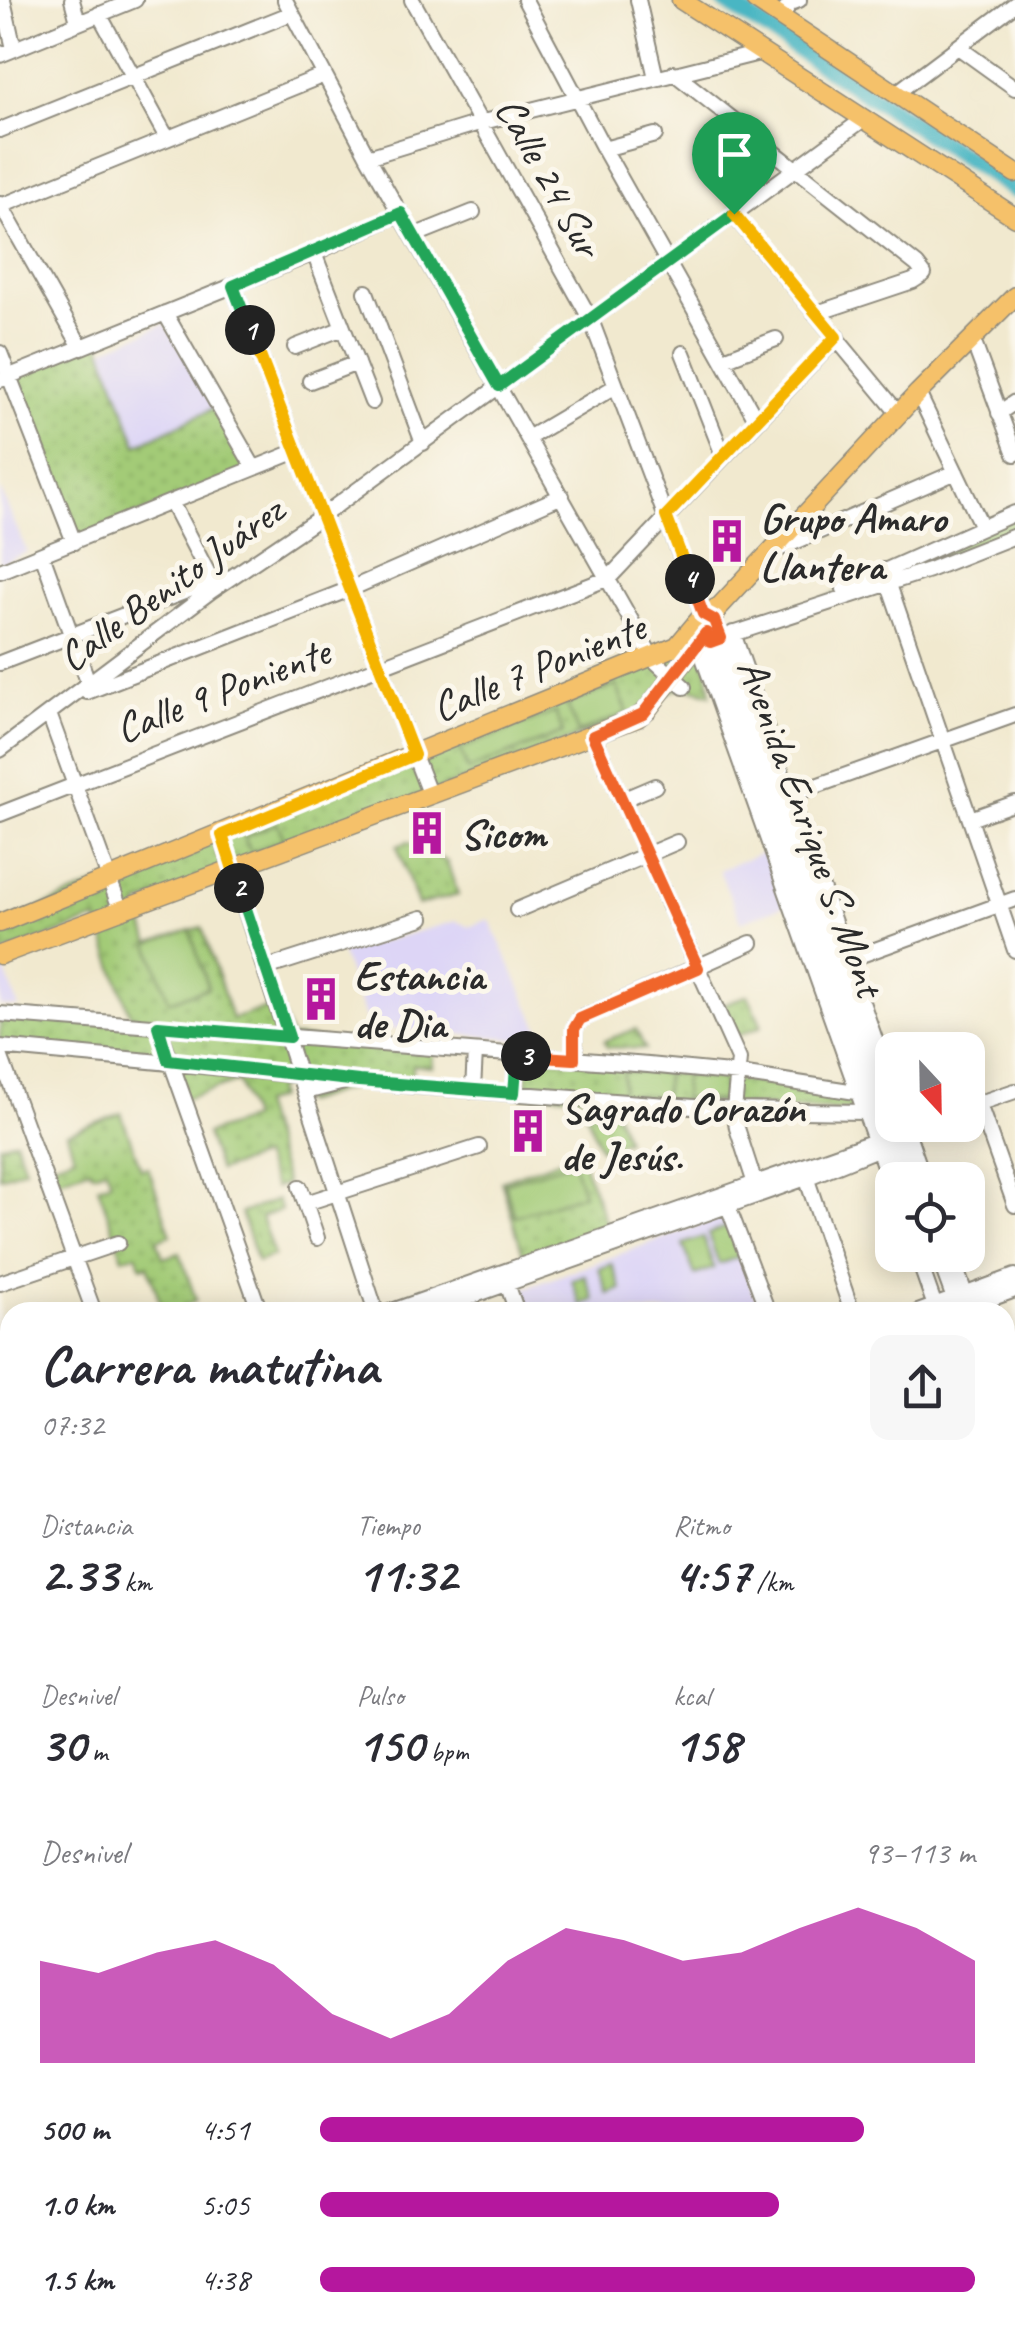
<!DOCTYPE html>
<html lang="es">
<head>
<meta charset="utf-8">
<style>
	:root { --surface:#fff; --page:#f7f7f7; --text:#2b2b33; --muted:#7c7c81; --accent:#b5179e }
	body { margin:0; font-family:Caveat,sans-serif; background:var(--page); color:var(--text); height:100vh; display:flex; flex-direction:column; font-size:38px; white-space:nowrap }
	* { box-sizing:border-box; margin:0 }
	p { font-size:32px; color:var(--muted) }
	.icon { flex:none; width:55px; height:55px; fill:none; stroke:currentColor; stroke-width:2; stroke-linecap:round; stroke-linejoin:round }
	.map { position:relative; flex:1; overflow:hidden }
	.side { position:absolute; left:0px; top:1302px; width:1015px; height:1038px; display:flex; flex-direction:column; background:var(--surface); border-radius:30px 30px 0 0; box-shadow:0 5px 25px #0003 }
	.side>* { flex:none }
	.needle { width:65px; rotate:158deg }
	.controls { position:absolute; left:875px; top:1032px; display:grid; gap:20px }
	.controls a { display:grid; place-items:center; width:110px; height:110px; border-radius:20px; background:var(--surface); box-shadow:0 5px 25px #0003; font-size:50px }
	.pin { position:absolute; display:grid; place-items:center; width:85px; height:85px; color:#fff; margin:-102px -42px; border-radius:50% 50% 50% 0; rotate:-45deg; box-shadow:0 0 10px #0007 }
	.pin .icon { rotate:45deg }
	.km { position:absolute; width:50px; height:50px; margin:-25px; border-radius:50%; background:#222; color:#fff; font-size:28px; line-height:50px; text-align:center }
	.round { display:grid; place-items:center; flex:none; width:105px; height:105px; border-radius:20px; background:var(--page) }
	.headline { display:flex; align-items:center; justify-content:space-between; height:170px; padding:0 40px }
	h1 { font-size:55px; font-weight:700; line-height:75px }
	.stats { display:grid; grid-template-columns:repeat(3,1fr); gap:15px; height:170px; padding:10px 40px }
	.stats div { display:grid; align-content:center }
	.stats b { font-size:50px; font-weight:700 }
	.stats small { font-size:28px; font-weight:400 }
	.stats p { font-size:28px }
	.chart { height:280px; padding:20px 40px }
	.chart p { display:flex; justify-content:space-between }
	.chart svg { width:100%; height:180px; margin-top:10px; fill:var(--accent); opacity:.7 }
	ul { padding:0 40px; list-style:none; font-size:32px }
	li { display:grid; grid-template-columns:160px 120px 1fr; align-items:center; height:75px }
	li i { height:25px; border-radius:12px; background:var(--accent) }
	.map>svg:first-child { display:block }
	.built { fill:#ddd5f6 }
	.grass { fill:url(#grass-dots); stroke:#677b51; stroke-width:2.5 }
	.garden { fill:#a3cb77; stroke:#677b51; stroke-width:2.5 }
	.lines { fill:none; stroke-linecap:round; stroke-linejoin:round }
	.river { stroke:#48b6c3; stroke-width:18 }
	.minor-casing { stroke:#8e8a7d; stroke-width:18 }
	.major-casing { stroke:#8e8a7d; stroke-width:21 }
	.minor { stroke:#fff; stroke-width:14 }
	.major { stroke:#f5c16b; stroke-width:18 }
	.rail { stroke:#2b2b2b; stroke-width:2.5 }
	.split-1-casing { stroke:#fff; stroke-width:20 }
	.split-2-casing { stroke:#fff; stroke-width:20 }
	.split-3-casing { stroke:#fff; stroke-width:20 }
	.split-4-casing { stroke:#fff; stroke-width:20 }
	.split-5-casing { stroke:#fff; stroke-width:20 }
	.split-1 { stroke:#22a559; stroke-width:12 }
	.split-2 { stroke:#f5b400; stroke-width:12 }
	.split-3 { stroke:#22a559; stroke-width:12 }
	.split-4 { stroke:#f0652b; stroke-width:12 }
	.split-5 { stroke:#f5b400; stroke-width:12 }
	.labels { text-anchor:middle; stroke-width:10; stroke-linejoin:round; paint-order:stroke }
	.street-label { font-size:42px; fill:#2b2b2b; stroke:#fbf7ec }
	.poi-label { font-size:42px; font-weight:bold; fill:#2b2b2b; stroke:#fbf7ec; text-anchor:start }
</style>
</head>
<body>
<div class="map">
<svg width="1015" height="2339" viewBox="0 0 1015 2339">
	<defs>
		<pattern id="grass-dots" width="8" height="8" patternUnits="userSpaceOnUse" patternTransform="scale(2.5)"><rect width="8" height="8" fill="#a3cb77"/><path d="M2 2h.1M6 6h.1" fill="none" stroke="#8cae67" stroke-width="1.8" stroke-linecap="round"/></pattern>
	</defs>
	<rect width="100%" height="100%" fill="#fbf7ec"/>
	<filter id="ink" filterUnits="userSpaceOnUse"><feTurbulence type="fractalNoise" baseFrequency=".01" numOctaves="2"/><feDisplacementMap in="SourceGraphic" scale="20" xChannelSelector="R" yChannelSelector="G"/><feConvolveMatrix kernelMatrix="1 2 1 2 8 2 1 2 1" color-interpolation-filters="sRGB"/></filter>
	<filter id="wash" filterUnits="userSpaceOnUse"><feTurbulence type="fractalNoise" baseFrequency=".0048" numOctaves="4" result="noise"/><feDisplacementMap in="SourceGraphic" scale="40" xChannelSelector="R" yChannelSelector="G"/><feGaussianBlur stdDeviation="2.25" result="paint"/><feColorMatrix in="noise" values="0 0 0 0 0 0 0 0 0 0 0 0 0 0 0 0 0 1.4 0 .05"/><feComposite in="paint" operator="in"/></filter>
	<g filter="url(#wash)">
		<rect width="100%" height="100%" fill="#f1e9cf"/>
		<!-- built -->
		<path class="built" d="M165,324L218,406L137,445L104,349Z
			M0,489L27,552L0,564Z
			M767,851L787,904L741,922L719,870Z
			M489,919L545,1041L369,1027L341,953L456,921L469,927Z
			M2,960L3,964L19,1008L0,1006Z
			M727,1215L760,1312H526L518,1291Z"/>
		<!-- grass -->
		<path class="grass" d="M99,340L137,445L218,406L254,468L74,541L10,376Z
			M1015,513V536L812,604Z
			M700,621L711,694C678,682 671,688 647,710L138,905L150,944L202,927L232,1019L278,1005L290,1037L433,1048L432,1067L413,1065L412,1085L350,1081L353,1087L303,1103L296,1081L275,1089L278,1098L261,1104L286,1184L274,1188L262,1156L219,1171L206,1134L251,1119L238,1081L182,1100L167,1059L0,1045V1015L133,1023L97,919L0,954V924L653,659Z
			M408,842L447,862L458,895L418,905L397,846Z
			M748,995L762,1026L729,1039L716,1008Z
			M636,1029L645,1049L607,1047L604,1041Z
			M528,1056L859,1094L865,1112L527,1093Z
			M615,1110L626,1140L600,1149L586,1113Z
			M121,1113L141,1169L148,1167L171,1235L157,1240L163,1258L180,1253L196,1300L184,1306L186,1312H163L148,1265L142,1267L136,1254L123,1258L98,1186L111,1181L106,1169L93,1173L90,1168L57,1180L51,1164L74,1156L67,1133Z
			M15,1140L25,1168L0,1177V1145Z
			M579,1152L610,1234L526,1264L501,1181Z
			M277,1200L281,1210L261,1217L274,1256L257,1262L241,1213Z
			M457,2330H618L591,2339H461Z"/>
		<!-- garden -->
		<path class="garden" d="M616,685L628,713L578,733L567,704Z
			M555,712L563,733L468,770L460,749Z
			M277,823L284,839L251,852L244,837Z
			M190,930L208,988L169,1001L149,944Z
			M623,1071L666,1073L664,1096L622,1094Z
			M684,1076L723,1079L722,1101L683,1098Z
			M573,1162L583,1194L515,1216L504,1183Z
			M728,1226L739,1257L719,1264L708,1234Z
			M703,1237L714,1268L695,1275L683,1244Z
			M612,1264L621,1289L608,1294L599,1269Z
			M585,1275L594,1300L581,1305L572,1280Z"/>
		<g class="lines">
			<!-- river -->
			<path class="river" d="M723,0L1015,190"/>
		</g>
	</g>
	<g filter="url(#ink)">
		<g class="lines">
			<!-- minor casing -->
			<g class="minor-casing">
				<path id="minor" d="M3,0L14,49
					M72,0L78,22
					M285,0L368,157L653,659L684,687
					M412,0L591,320L703,615L706,633L900,1180
					M525,0L604,149L756,419
					M638,0L656,78
					M99,14L167,138
					M780,17L791,3L799,0
					M958,47L1015,88
					M0,55L135,0
					M674,73L917,265L924,274L913,281L817,313
					M895,94L1015,4
					M0,130L292,13
					M604,149L655,135
					M368,157L479,123L763,52
					M0,204L81,347
					M1,206L324,75
					M734,215L899,414
					M413,236L473,212
					M314,253L372,402
					M233,286L430,796
					M366,292L423,443
					M165,313L254,468
					M972,338L1015,454
					M295,347L343,328
					M0,353L74,542
					M683,353L723,455
					M724,359L776,339
					M0,380L314,253L401,213
					M310,381L357,363
					M918,393L982,527
					M999,413L1015,402
					M528,438L616,386
					M171,502L215,587
					M774,551L956,472
					M42,554L91,690
					M884,570L1015,950
					M0,571L297,451
					M844,589L1015,513
					M709,618L714,620L721,638L877,1085
					M733,633L892,1088
					M724,637L929,570L1015,536
					M696,638L892,1188
					M0,663L197,587L211,591
					M87,692L350,589L562,496
					M49,714L121,911
					M593,736L739,1059L734,1110L737,1128L757,1190
					M0,750L211,591L322,516L865,118
					M785,797L1015,715
					M622,800L655,786
					M0,814L609,578L837,337
					M970,819L1015,803
					M221,835L376,1312
					M517,910L677,842
					M842,962L1015,899
					M266,968L422,918
					M0,1014L648,1065L740,1074L875,1095
					M158,1026L260,1312
					M0,1047L415,1086L734,1110L865,1112L892,1119
					M0,1055L94,1312
					M575,1059L574,1029L580,1019L751,943
					M473,1090L475,1052
					M306,1092L344,1082
					M514,1093L517,1055
					M979,1104L1015,1205
					M968,1107L1015,1091
					M888,1115L911,1180
					M905,1125L924,1180
					M804,1171L852,1312
					M300,1187L317,1238
					M726,1201L768,1312
					M306,1203L479,1147
					M917,1255L937,1312
					M938,1255L957,1307
					M951,1255L968,1302
					M505,1278L517,1312
					M0,1283L118,1243
					M389,1312L895,1134L908,1125
					M427,1312L806,1178L887,1145
					M918,1312L1015,1276
					M954,1312L1015,1290
					M1005,1408L1015,1437
					M1005,1445L1015,1474
					M0,1452L10,1449
					M0,1465L10,1462
					M1005,1478L1015,1507
					M1005,1505L1015,1536
					M0,1516L10,1544
					M0,1636L10,1633
					M1005,1644L1015,1641
					M0,1651L10,1647
					M1005,1659L1015,1656
					M0,1820L10,1816
					M0,1836L10,1832
					M1005,1865L1015,1861
					M0,1935L10,1962
					M1005,1961L1015,1957
					M1005,2048L1015,2045
					M0,2086H10
					M1005,2115L1015,2149
					M0,2193L10,2183
					M1005,2197L1015,2194
					M288,2330L291,2339
					M457,2330L461,2339
					M796,2330L799,2339
					M965,2330L968,2339
					M591,2339L618,2330"/>
			</g>
			<!-- major casing -->
			<g class="major-casing">
				<path id="major" d="M681,0L1015,217
					M755,0L1015,173
					M0,923L677,646L703,615L720,606L918,393L1015,296
					M0,955L637,718L647,710L706,633L720,606
					M1005,1744L1015,1743
					M1005,1759H1015
					M0,2011L10,2007
					M0,2030L10,2026
					M0,2202L10,2215
					M63,2330L72,2339
					M106,2330L117,2339
					M0,2334L11,2330"/>
			</g>
			<!-- minor -->
			<use href="#minor" class="minor"/>
			<!-- major -->
			<use href="#major" class="major"/>
			<!-- rail -->
			<path class="rail" d="M0,2232L10,2245
				M85,2330L95,2339"/>
		</g>
	</g>
	<g class="lines" filter="url(#ink)">
		<!-- split-1 casing -->
		<g class="split-1-casing">
			<path id="split-1" d="M250,330L233,286L401,213L499,386L734,214"/>
		</g>
		<!-- split-2 casing -->
		<g class="split-2-casing">
			<path id="split-2" d="M239,888L222,835L414,755L250,330"/>
		</g>
		<!-- split-3 casing -->
		<g class="split-3-casing">
			<path id="split-3" d="M239,888L289,1037L158,1026L168,1060L359,1081L514,1093L517,1055L526,1056"/>
		</g>
		<!-- split-4 casing -->
		<g class="split-4-casing">
			<path id="split-4" d="M526,1056L574,1059V1029L580,1019L698,968L593,736L643,714L706,633L710,642L721,638L714,620L703,614L690,579"/>
		</g>
		<!-- split-5 casing -->
		<g class="split-5-casing">
			<path id="split-5" d="M690,579L666,516L836,337L734,214"/>
		</g>
		<!-- split-1 -->
		<use href="#split-1" class="split-1"/>
		<!-- split-2 -->
		<use href="#split-2" class="split-2"/>
		<!-- split-3 -->
		<use href="#split-3" class="split-3"/>
		<!-- split-4 -->
		<use href="#split-4" class="split-4"/>
		<!-- split-5 -->
		<use href="#split-5" class="split-5"/>
	</g>
	<!-- icons -->
	<defs>
		<g id="building-bare" transform="scale(3.45)"><path d="M-4-6H4V6H1V3H-1V6H-4ZM-2.5-4.3h1.7v1.8h-1.7ZM.8-4.3h1.7v1.8H.8ZM-2.5-1h1.7V.8h-1.7ZM.8-1h1.7V.8H.8Z" fill="#b5179e" stroke="#fbf7ec" stroke-width="2.5" paint-order="stroke"/></g>
	</defs>
	<g fill-rule="evenodd">
		<use href="#building-bare" x="727" y="541"/>
		<use href="#building-bare" x="427" y="833"/>
		<use href="#building-bare" x="321" y="999"/>
		<use href="#building-bare" x="528" y="1131"/>
	</g>
	<g class="labels">
		<!-- street labels -->
		<g class="street-label">
			<text transform="translate(550 176) rotate(61)" y="15">Calle 24 Sur</text>
			<text transform="translate(170 583) rotate(-36)" y="15">Calle Benito Juárez</text>
			<text transform="translate(538 666) rotate(-22)" y="15">Calle 7 Poniente</text>
			<text transform="translate(222 689) rotate(-21)" y="15">Calle 9 Poniente</text>
			<text transform="translate(812 827) rotate(70)" y="15">Avenida Enrique S. Mont</text>
		</g>
		<!-- poi labels -->
		<g class="poi-label">
			<text x="760" y="532">Grupo Amaro<tspan x="760" dy="48">Llantera</tspan></text>
			<text x="460" y="848">Sicom</text>
			<text x="354" y="990">Estancia<tspan x="354" dy="48">de Dia</tspan></text>
			<text x="561" y="1122">Sagrado Corazón<tspan x="561" dy="48">de Jesús.</tspan></text>
		</g>
	</g>
</svg>
<div class="controls">
<a><svg class="needle" viewBox="-14 -14 28 28"><path d="M0-13l5 13h-10z" fill="#e53935"/><path d="M0 13l5-13h-10z" fill="#7c7c81"/></svg></a>
<a><svg class="icon" aria-label="locate" viewBox="0 0 24 24"><circle cx="12" cy="12" r="6"/><path d="M12 2v4M12 18v4M2 12h4M18 12h4"/></svg></a>
</div>
<div class="pin" style="left:734px;top:214px;background:#1e9e55"><svg class="icon" aria-label="arrive" viewBox="0 0 24 24"><path d="M6 21V4h12l-3 4 3 4H6"/></svg></div>
<b class="km" style="left:250px;top:330px">1</b>
<b class="km" style="left:239px;top:888px">2</b>
<b class="km" style="left:526px;top:1056px">3</b>
<b class="km" style="left:690px;top:579px">4</b>
<section class="side">
<div class="headline"><div><h1>Carrera matutina</h1><p>07:32</p></div><a class="round"><svg class="icon" aria-label="share" viewBox="0 0 24 24"><path d="M12 15V3M7 8l5-5 5 5M5 13v7h14v-7"/></svg></a></div>
<div class="stats">
<div><p>Distancia</p><b>2.33<small> km</small></b></div>
<div><p>Tiempo</p><b>11:32</b></div>
<div><p>Ritmo</p><b>4:57<small> /km</small></b></div>
</div>
<div class="stats">
<div><p>Desnivel</p><b>30<small> m</small></b></div>
<div><p>Pulso</p><b>150<small> bpm</small></b></div>
<div><p>kcal</p><b>158</b></div>
</div>
<div class="chart"><p><span>Desnivel</span>93–113 m</p>
<svg viewBox="0 0 160 44" preserveAspectRatio="none"><path d="M0 44V19L10 22L20 17L30 14L40 20L50 32L60 38L70 32L80 19L90 11L100 14L110 19L120 17L130 11L140 6L150 11L160 19V44z"/></svg>
</div>
<ul>
<li><b>500 m</b>4:51<i style="width:83%"></i></li>
<li><b>1.0 km</b>5:05<i style="width:70%"></i></li>
<li><b>1.5 km</b>4:38<i style="width:100%"></i></li>
</ul>
</section>
</div>
</body>
</html>
